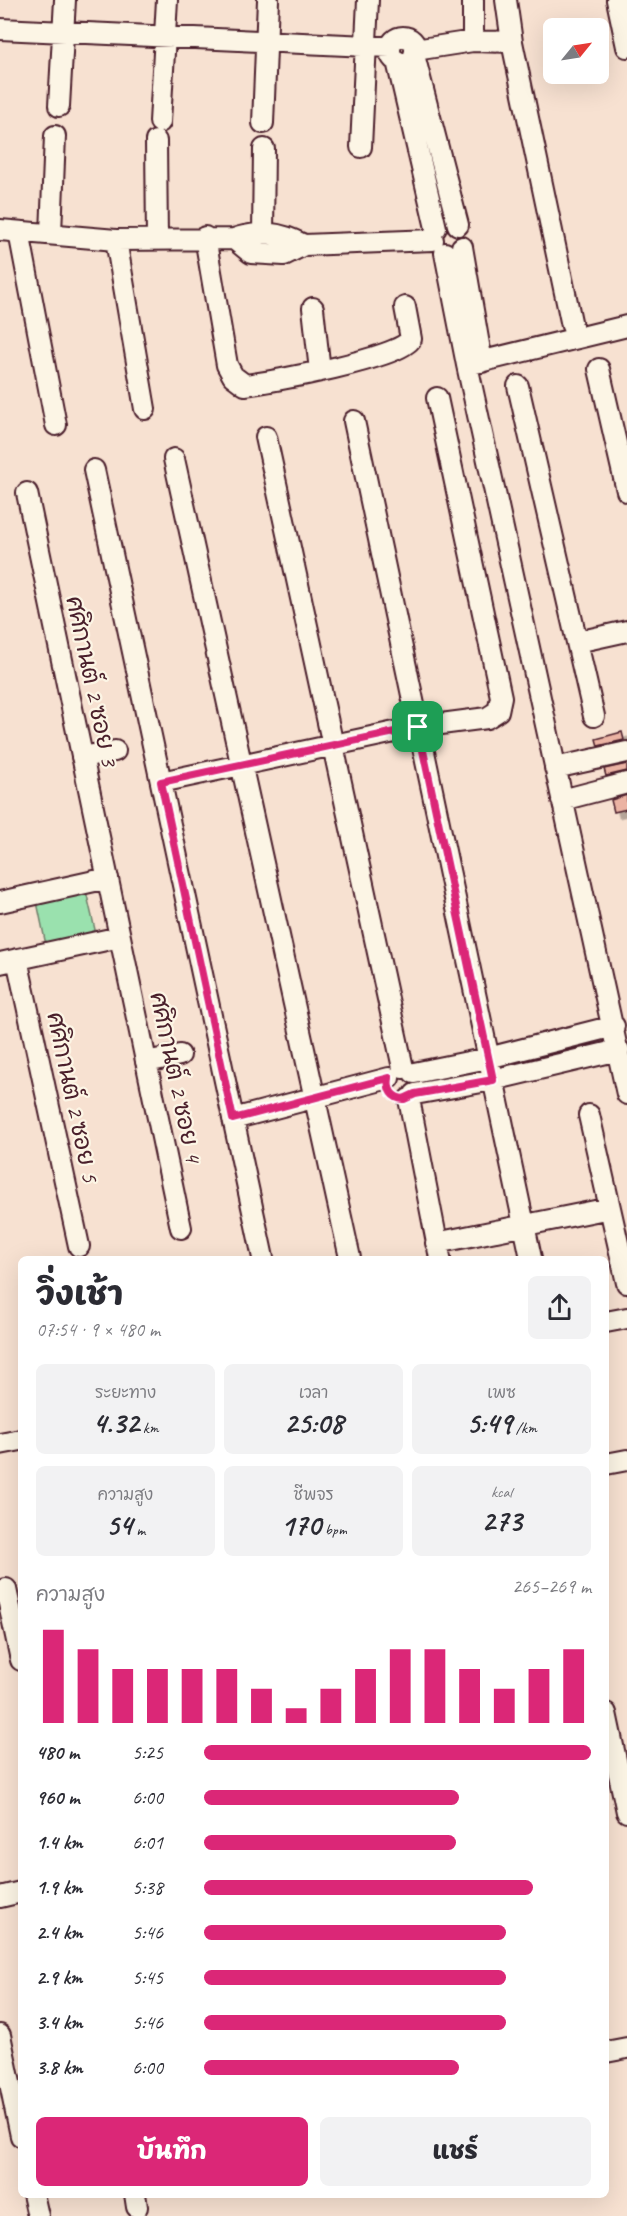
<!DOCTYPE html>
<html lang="th">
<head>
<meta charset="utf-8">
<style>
	:root { --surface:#fff; --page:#f2f2f3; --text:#2b2b33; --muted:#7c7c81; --accent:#db2777 }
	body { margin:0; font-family:Caveat,"Playpen Sans Thai",sans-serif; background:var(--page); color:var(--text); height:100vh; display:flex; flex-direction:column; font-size:22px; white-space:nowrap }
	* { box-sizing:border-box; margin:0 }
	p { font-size:20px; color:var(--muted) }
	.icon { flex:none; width:33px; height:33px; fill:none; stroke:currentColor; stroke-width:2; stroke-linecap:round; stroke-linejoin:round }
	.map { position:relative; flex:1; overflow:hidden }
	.side { position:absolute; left:18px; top:1256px; width:591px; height:942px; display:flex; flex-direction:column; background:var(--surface); border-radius:9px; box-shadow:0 6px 24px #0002 }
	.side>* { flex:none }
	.needle { width:39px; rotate:60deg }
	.controls { position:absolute; left:543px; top:18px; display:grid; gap:12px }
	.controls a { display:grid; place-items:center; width:66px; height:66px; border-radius:9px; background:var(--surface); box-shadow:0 6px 24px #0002; font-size:30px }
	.pin { position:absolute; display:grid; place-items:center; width:51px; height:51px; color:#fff; margin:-26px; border-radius:12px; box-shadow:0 3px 9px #0006 }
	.round { display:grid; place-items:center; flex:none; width:63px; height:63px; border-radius:9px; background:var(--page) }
	.headline { display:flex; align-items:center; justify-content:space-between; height:102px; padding:0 18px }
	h1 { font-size:33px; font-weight:800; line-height:45px }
	.metrics { display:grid; grid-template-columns:repeat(3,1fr); gap:9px; height:102px; padding:6px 18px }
	.metrics div { display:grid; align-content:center; border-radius:9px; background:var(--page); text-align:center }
	.metrics b { font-size:30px; font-weight:800 }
	.metrics small { font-size:16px; font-weight:400 }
	.metrics p { font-size:16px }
	.chart { height:168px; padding:12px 18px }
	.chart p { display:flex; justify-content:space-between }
	.chart svg { width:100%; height:108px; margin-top:6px; stroke:var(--accent); stroke-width:6 }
	.cta { display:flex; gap:12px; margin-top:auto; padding:12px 18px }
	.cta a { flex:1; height:69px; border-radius:9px; background:var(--accent); color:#fff; font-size:24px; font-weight:800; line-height:69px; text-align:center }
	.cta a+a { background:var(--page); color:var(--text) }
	ul { padding:0 18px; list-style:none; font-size:20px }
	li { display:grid; grid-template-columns:96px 72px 1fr; align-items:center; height:45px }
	li i { height:15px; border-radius:8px; background:var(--accent) }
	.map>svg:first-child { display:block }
	.garden { fill:#9ae1ae; stroke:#72806c; stroke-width:1.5 }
	.building { fill:#ebb3a3; stroke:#4a1f2b; stroke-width:1.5; filter:url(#shadow) }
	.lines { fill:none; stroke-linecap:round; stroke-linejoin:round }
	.street-casing { stroke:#4a1f2b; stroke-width:24 }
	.street { stroke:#fcf5e5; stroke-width:20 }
	.route-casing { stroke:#fff; stroke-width:12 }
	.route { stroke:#db2777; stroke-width:8 }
	.labels { text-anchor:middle; stroke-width:4.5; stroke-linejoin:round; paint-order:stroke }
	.street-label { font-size:24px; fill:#4a1f2b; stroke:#fcf5e5 }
</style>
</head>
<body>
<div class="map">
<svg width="627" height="2216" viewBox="0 0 627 2216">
	<defs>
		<filter id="shadow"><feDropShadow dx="5.5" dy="5.5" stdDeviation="0" flood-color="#0004"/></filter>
	</defs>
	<rect width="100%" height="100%" fill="#f7e1d1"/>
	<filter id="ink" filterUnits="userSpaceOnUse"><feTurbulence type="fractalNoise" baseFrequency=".0167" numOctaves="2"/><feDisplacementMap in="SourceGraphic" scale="12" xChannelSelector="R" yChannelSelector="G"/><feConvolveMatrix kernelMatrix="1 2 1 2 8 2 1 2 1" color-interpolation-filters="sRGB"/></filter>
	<g filter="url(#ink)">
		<!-- garden -->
		<path class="garden" d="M86,891L96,934L46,945L37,902Z"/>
		<!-- building -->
		<path class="building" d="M622,732L624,740L598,746L596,739Z
			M627,764V771L606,776L604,769Z
			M627,795V809L614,812L611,800Z"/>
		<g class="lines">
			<!-- street casing -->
			<g class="street-casing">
				<path id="street" d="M506,0L512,42L572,326
					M617,0L627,47
					M0,29L390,47
					M390 50a13 13 0 1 1 26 0a13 13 0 1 1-26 0Z
					M473,41V0
					M415,50L473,41L512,42
					M414,55L458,225
					M397,61L436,228
					M59,106L65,0
					M160,122L167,0
					M263,123L268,0
					M156,141L157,239
					M361,147L368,0
					M0,230L116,240L234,239C261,230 279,232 304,245
					M19,232L56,425
					M51,233L55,136
					M263,234L264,149
					M205,237L227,365L233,376L245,385C271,382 401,358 411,339L405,307
					M234,239L251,253L284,255L304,245L433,240
					M116,240L145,409
					M462,247L482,362
					M445,253L467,365L627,1094
					M313,308L320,371
					M467,365L627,326
					M599,369L627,491
					M518,386L594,716
					M354,421L531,1258
					M266,437L403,1068
					M174,459L350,1258
					M94,470L263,1258
					M27,493L181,1228
					M577,642L627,631
					M82,757L115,751
					M555,768L627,752
					M161,782L418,727L487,718L498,711L501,697L437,398
					M562,800L627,783
					M0,902L108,878
					M17,959L79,1246
					M0,963L120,937
					M146,1062L180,1055
					M414,1073L488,1058L614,1026
					M415,1094L493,1080L619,1050
					M409,1099L440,1258
					M589,1115L610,1208
					M233,1119L389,1078
					M436,1243L610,1208L627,1283
					M606,1322L627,1318
					M0,1444L21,1440
					M606,1464L627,1460
					M6,1589L21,1660
					M606,1713L627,1812
					M0,1897L21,1892
					M0,2035L21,2136
					M606,2052L627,2048
					M33,2194L38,2216
					M135,2194L137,2207"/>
			</g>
			<!-- street -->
			<use href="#street" class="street"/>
		</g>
	</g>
	<g class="lines" filter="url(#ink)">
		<!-- route casing -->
		<g class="route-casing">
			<path id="route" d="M418,727L493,1080L415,1094L404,1099C392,1098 387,1090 389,1078L233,1119L161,782Z"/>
		</g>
		<!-- route -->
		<use href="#route" class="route"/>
	</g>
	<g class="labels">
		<!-- street labels -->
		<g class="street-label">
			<text transform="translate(92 681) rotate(78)" y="8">ศศิกานต์ 2 ซอย 3</text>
			<text transform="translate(176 1077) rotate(78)" y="8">ศศิกานต์ 2 ซอย 4</text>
			<text transform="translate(73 1097) rotate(78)" y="8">ศศิกานต์ 2 ซอย 5</text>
		</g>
	</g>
</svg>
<div class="controls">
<a><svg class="needle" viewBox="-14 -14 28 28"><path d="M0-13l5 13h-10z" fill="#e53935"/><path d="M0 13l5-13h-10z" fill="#7c7c81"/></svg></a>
</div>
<div class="pin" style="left:418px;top:727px;background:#1e9e55"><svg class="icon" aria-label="arrive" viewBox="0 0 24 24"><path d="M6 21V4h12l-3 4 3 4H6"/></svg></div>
<section class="side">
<div class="headline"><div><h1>วิ่งเช้า</h1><p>07:54 · 9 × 480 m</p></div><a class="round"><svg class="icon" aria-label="share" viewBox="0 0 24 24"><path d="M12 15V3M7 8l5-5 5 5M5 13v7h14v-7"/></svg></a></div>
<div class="metrics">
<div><p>ระยะทาง</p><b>4.32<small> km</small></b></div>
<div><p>เวลา</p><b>25:08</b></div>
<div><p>เพซ</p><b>5:49<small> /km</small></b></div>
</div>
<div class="metrics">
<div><p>ความสูง</p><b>54<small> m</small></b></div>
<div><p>ชีพจร</p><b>170<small> bpm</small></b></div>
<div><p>kcal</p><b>273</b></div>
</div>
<div class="chart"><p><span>ความสูง</span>265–269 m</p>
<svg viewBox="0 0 160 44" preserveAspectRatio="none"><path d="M5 44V6M15 44V14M25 44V22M35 44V22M45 44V22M55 44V22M65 44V30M75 44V38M85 44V30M95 44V22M105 44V14M115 44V14M125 44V22M135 44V30M145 44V22M155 44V14"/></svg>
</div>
<ul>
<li><b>480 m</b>5:25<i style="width:100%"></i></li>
<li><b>960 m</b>6:00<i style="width:66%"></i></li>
<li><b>1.4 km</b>6:01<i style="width:65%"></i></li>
<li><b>1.9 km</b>5:38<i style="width:85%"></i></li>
<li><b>2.4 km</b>5:46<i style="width:78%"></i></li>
<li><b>2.9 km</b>5:45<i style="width:78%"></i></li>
<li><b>3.4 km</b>5:46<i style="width:78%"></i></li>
<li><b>3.8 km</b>6:00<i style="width:66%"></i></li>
</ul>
<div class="cta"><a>บันทึก</a><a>แชร์</a></div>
</section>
</div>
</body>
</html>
